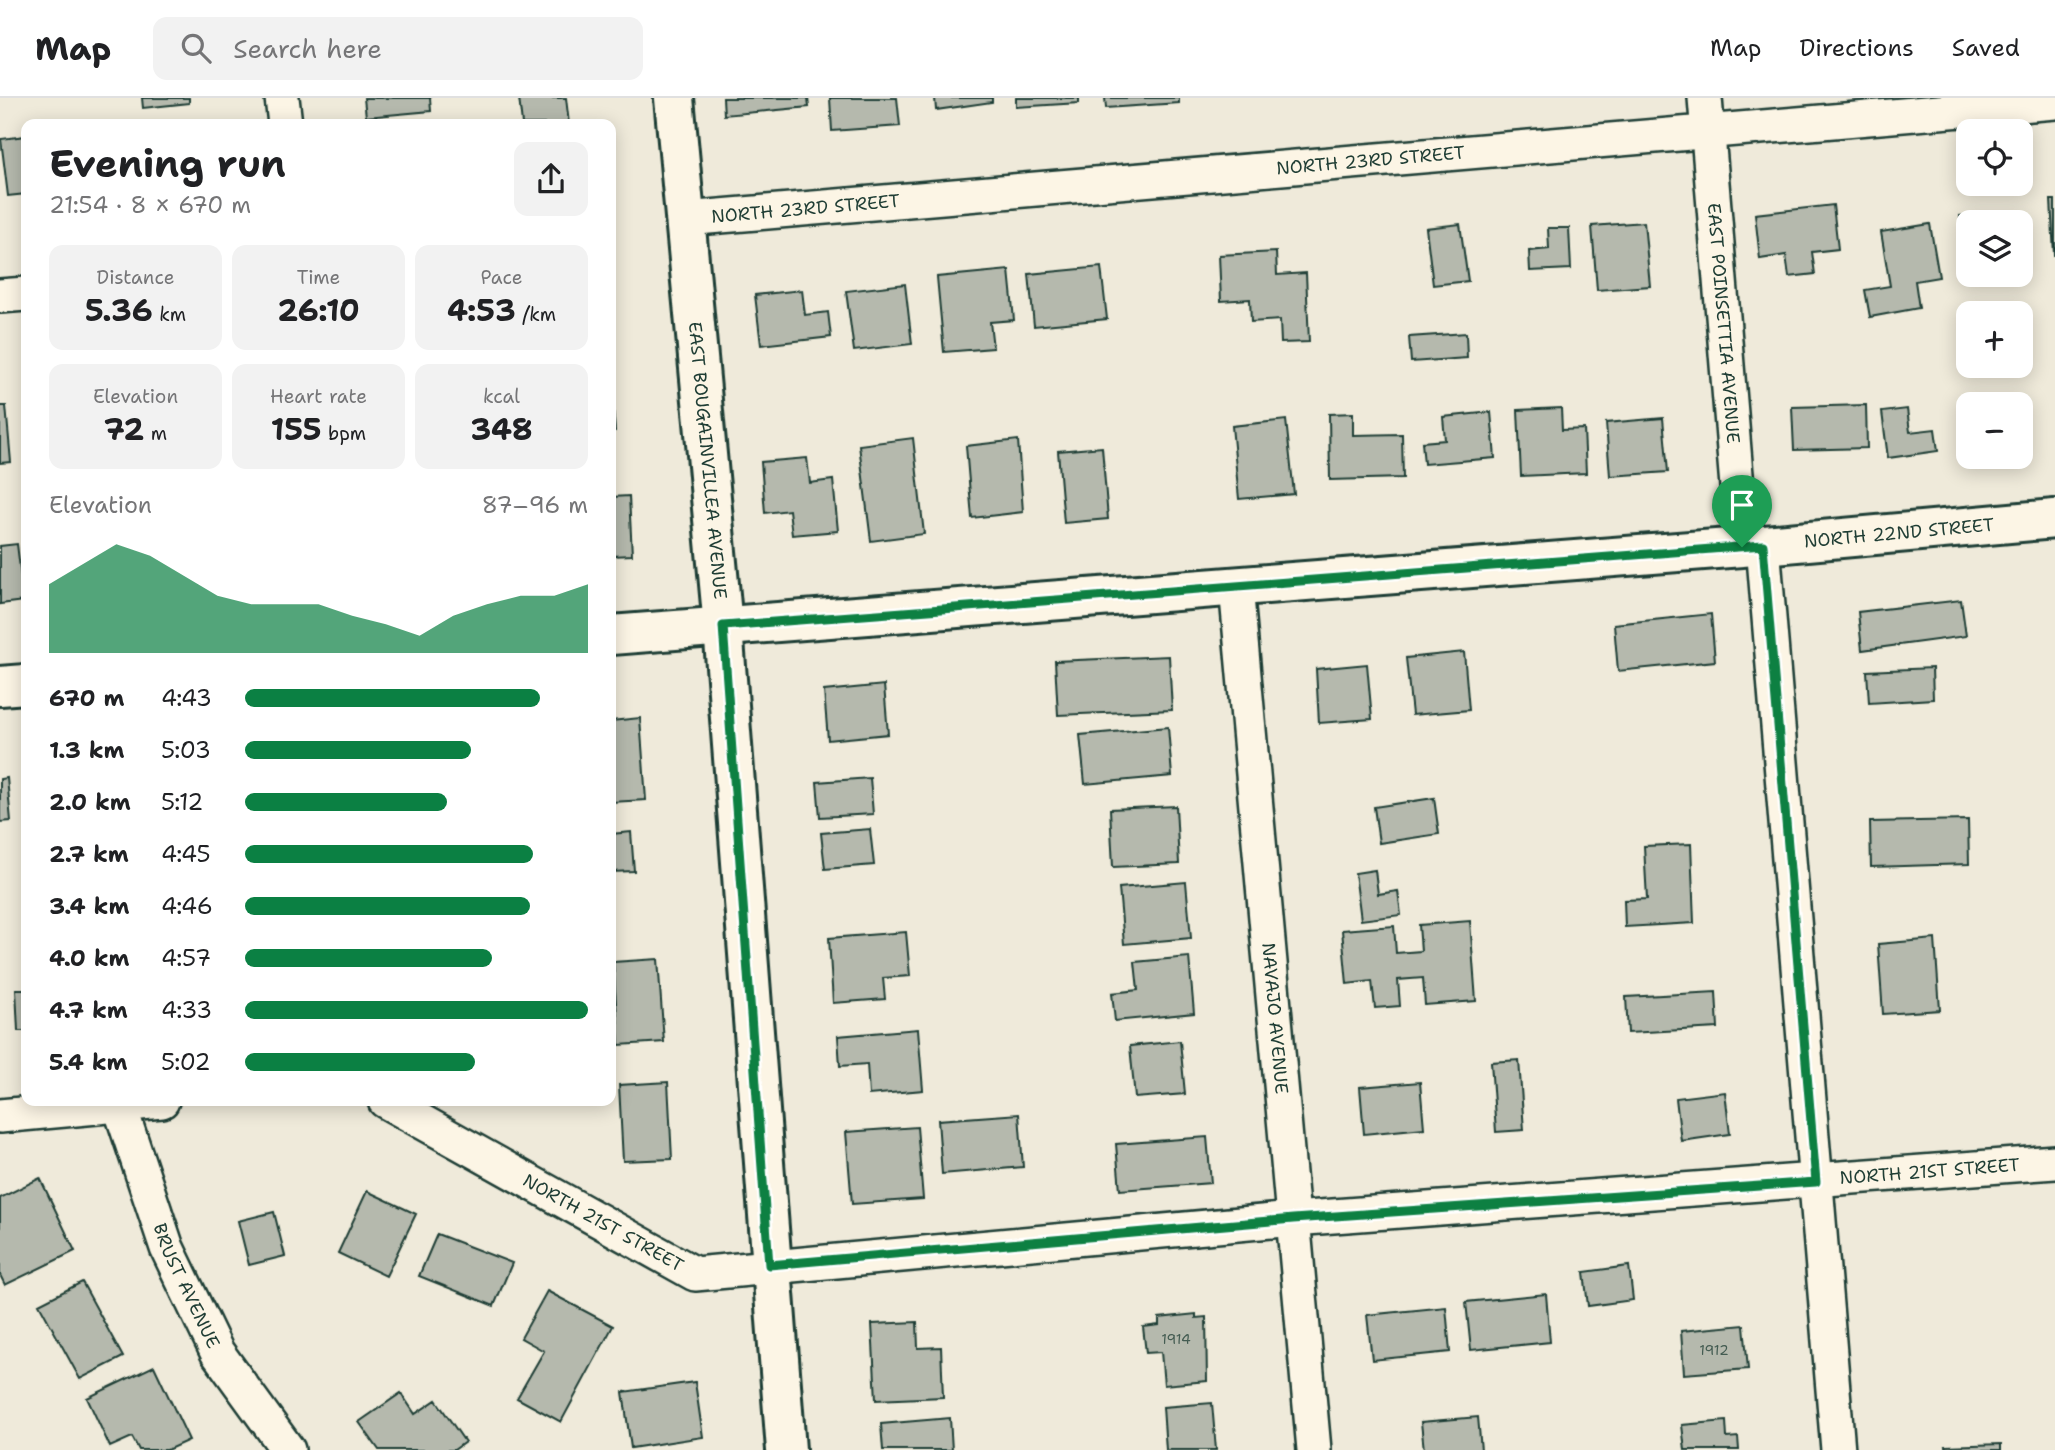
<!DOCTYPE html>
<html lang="en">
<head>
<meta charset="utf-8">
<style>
	:root { --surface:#fff; --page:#f2f2f2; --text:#202124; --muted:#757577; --line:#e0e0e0; --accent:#0b8043 }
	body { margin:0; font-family:"Shantell Sans",sans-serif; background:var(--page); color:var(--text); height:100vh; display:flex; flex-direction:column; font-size:26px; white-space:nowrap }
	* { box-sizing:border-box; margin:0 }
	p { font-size:23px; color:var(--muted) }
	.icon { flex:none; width:38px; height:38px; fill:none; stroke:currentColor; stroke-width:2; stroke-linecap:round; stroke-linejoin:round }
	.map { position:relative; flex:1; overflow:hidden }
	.side { position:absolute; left:21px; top:21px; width:595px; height:987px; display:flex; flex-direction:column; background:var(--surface); border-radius:14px; box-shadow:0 4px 18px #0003 }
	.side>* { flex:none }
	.tools { position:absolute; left:1956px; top:21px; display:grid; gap:14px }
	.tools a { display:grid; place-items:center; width:77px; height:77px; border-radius:14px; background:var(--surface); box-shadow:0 4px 18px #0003; font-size:35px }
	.pin { position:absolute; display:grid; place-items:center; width:60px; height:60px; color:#fff; margin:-72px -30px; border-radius:50% 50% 50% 0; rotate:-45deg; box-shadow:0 0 7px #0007 }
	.pin .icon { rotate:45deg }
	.round { display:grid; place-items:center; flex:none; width:74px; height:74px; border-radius:14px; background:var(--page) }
	.headline { display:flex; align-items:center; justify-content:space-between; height:119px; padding:0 28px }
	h1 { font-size:38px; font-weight:700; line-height:52px }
	.stats { display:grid; grid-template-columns:repeat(3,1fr); gap:10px; height:119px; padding:7px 28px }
	.stats div { display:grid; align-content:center; border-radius:14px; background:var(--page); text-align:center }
	.stats b { font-size:30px; font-weight:700 }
	.stats small { font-size:19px; font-weight:400 }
	.stats p { font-size:19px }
	.chart { height:196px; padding:14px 28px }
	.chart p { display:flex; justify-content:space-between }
	.chart svg { width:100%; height:126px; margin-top:7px; fill:var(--accent); opacity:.7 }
	ul { padding:0 28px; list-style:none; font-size:23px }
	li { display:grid; grid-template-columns:112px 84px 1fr; align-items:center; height:52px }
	li i { height:18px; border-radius:9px; background:var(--accent) }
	header { display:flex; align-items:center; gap:42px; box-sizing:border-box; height:98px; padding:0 35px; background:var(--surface); border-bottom:2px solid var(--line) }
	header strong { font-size:33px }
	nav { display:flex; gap:38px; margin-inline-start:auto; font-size:24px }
	.search { width:490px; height:63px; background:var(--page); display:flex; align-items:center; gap:18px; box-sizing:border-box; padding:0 24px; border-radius:14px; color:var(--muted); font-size:26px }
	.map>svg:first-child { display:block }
	.building { fill:#b5b9ad; stroke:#1f3d34; stroke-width:2 }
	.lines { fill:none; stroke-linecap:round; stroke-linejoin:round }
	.street-casing { stroke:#1f3d34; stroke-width:38 }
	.secondary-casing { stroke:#1f3d34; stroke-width:44 }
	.street { stroke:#fcf5e5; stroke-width:33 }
	.secondary { stroke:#fcf5e5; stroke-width:38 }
	.route-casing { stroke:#fff; stroke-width:14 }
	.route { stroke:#0b8043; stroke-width:9 }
	.labels { text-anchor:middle; stroke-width:6; stroke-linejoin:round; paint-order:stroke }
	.number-label { font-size:14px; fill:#445c52 }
	.street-label { font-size:18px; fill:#1f3d34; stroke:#fcf5e5 }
</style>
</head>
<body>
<header>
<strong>Map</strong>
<div class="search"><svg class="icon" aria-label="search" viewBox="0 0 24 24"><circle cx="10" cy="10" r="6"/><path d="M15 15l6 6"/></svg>Search here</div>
<nav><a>Map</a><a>Directions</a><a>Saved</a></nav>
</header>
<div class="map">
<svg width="2055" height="1352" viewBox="0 0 2055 1352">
	<rect width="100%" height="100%" fill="#efeada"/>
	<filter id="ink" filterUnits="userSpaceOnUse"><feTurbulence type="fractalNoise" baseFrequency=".0143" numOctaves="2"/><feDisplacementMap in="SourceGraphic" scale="14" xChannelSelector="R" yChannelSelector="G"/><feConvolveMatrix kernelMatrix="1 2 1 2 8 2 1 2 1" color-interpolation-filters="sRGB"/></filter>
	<g filter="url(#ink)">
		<!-- building -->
		<path class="building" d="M142,0H189V5L143,10Z
			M364,0H430L431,13L366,19Z
			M519,0H566L569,26H522Z
			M723,0H808L809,9L724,17Z
			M830,0H897L900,28L832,33Z
			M935,0H992V4L936,12Z
			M1016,0H1079V5L1016,9Z
			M1105,0H1179V5L1106,10Z
			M26,38V96L8,98L1,41Z
			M2051,102H2055V157H2054Z
			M1833,107L1838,151L1812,154L1815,176L1789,179L1786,157L1760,161L1755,116Z
			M2007,113L2008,124H1969V165H1964L1960,118Z
			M1644,124L1650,188L1597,192L1592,128Z
			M1460,126L1468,183L1433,187L1426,130Z
			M1930,126L1939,179L1915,183L1919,210L1870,219L1865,192L1890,188L1881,134Z
			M1548,130H1569L1571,171L1530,173L1529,153L1549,151Z
			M1276,154L1277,177L1306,175L1309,244L1281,245L1280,222L1251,224L1250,201L1221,203L1219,157Z
			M1101,169L1107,221L1034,228L1029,176Z
			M1009,172L1014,222L990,224L993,250L944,254L937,179Z
			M905,186L912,246L854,253L846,193Z
			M802,192L805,217L828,214L831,239L761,247L755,197Z
			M1466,235L1467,260L1411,264L1409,239Z
			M611,286L615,333L611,334Z
			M1866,307L1867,350L1794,352L1792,309Z
			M0,308H6L11,364L0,365Z
			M1561,310L1562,332L1584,331L1586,375L1521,378L1518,312Z
			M1907,311L1910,334L1935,331L1938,353L1888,360L1882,314Z
			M1491,314L1495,360L1424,366L1422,344L1445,342L1443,319Z
			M1353,315V337L1402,336L1403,380L1330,382L1329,316Z
			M1663,320L1668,374L1610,378L1606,325Z
			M1286,322L1294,396L1239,401L1232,328Z
			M913,340L924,436L871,443L859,347Z
			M1018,342L1023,414L972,420L966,348Z
			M1102,349L1108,421L1064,425L1058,353Z
			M807,360L810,385L833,382L838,433L792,437L789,412L765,415L761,364Z
			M629,398L632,457L611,458V399Z
			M17,446L24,503L0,506V448Z
			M1961,502L1966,538L1862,552L1858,514Z
			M1711,516L1715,563L1618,573L1614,526Z
			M1464,554L1469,612L1412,617L1406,560Z
			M1169,558L1172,612L1058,617L1055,563Z
			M1367,566L1372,621L1319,625L1316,571Z
			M1932,570L1933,601L1869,605L1867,573Z
			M884,587L888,636L828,642L824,593Z
			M640,620L646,702L611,704V623Z
			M1168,629L1172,678L1085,686L1080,637Z
			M7,680L11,723L0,724V681Z
			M870,680L873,716L820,719L817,684Z
			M1434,700L1439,736L1379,745L1374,709Z
			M1176,708L1179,766L1113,769L1110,711Z
			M1968,722L1969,766L1871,769L1870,724Z
			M870,731L874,767L825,771L821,735Z
			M631,734L634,773L611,774V736Z
			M1691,746L1694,825L1625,829L1624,802L1647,801L1644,748Z
			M1375,772L1378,796L1398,793L1401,817L1361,822L1355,775Z
			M1186,784L1191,840L1124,846L1119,790Z
			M1470,823L1476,903L1425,907L1423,880L1398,882L1400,908L1375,910L1372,883L1347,886L1342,832L1394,828L1396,855L1421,853L1419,827Z
			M906,834L910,878L883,880L885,901L833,905L829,840Z
			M1935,841L1940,912L1883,916L1878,846Z
			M1189,859L1194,915L1115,923L1112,895L1138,892L1135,864Z
			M658,861L664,944L619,947L613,864Z
			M16,891H26V933H18Z
			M1716,894L1718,930L1628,935L1626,899Z
			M918,931L923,992L869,997L867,966L840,968L838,938Z
			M1180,943L1185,996L1135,1000L1130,948Z
			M1519,962L1524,1032L1496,1034L1491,964Z
			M668,984L672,1061L623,1063L619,987Z
			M1420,984L1424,1030L1364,1036L1360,989Z
			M1725,994L1730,1036L1681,1043L1676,1000Z
			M1019,1016L1023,1069L942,1076L938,1022Z
			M917,1029L923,1101L852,1106L846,1034Z
			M1207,1039L1211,1085L1120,1092L1116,1046Z
			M40,1080L75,1153L5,1187L0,1177V1100Z
			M367,1093L416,1116L386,1178L338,1155Z
			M274,1114L285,1158L249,1167L238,1123Z
			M437,1136L512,1165L494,1208L419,1178Z
			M1629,1168L1633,1202L1588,1208L1584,1174Z
			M82,1184L123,1259L80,1281L39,1206Z
			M547,1193L613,1228L561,1324L517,1300L544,1253L521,1240Z
			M1546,1196L1550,1244L1471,1252L1466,1204Z
			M1446,1209L1450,1254L1372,1262L1367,1217Z
			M1196,1216V1220L1206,1219L1207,1283L1164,1287L1161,1254L1146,1255L1143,1229L1159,1227V1220Z
			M917,1224L918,1250L941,1249L943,1299L876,1302L872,1226Z
			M1744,1227L1748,1271L1684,1276L1681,1233Z
			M154,1268L189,1342L167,1352H139L132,1339L110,1349L87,1300Z
			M695,1284L703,1339L631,1350L623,1294Z
			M401,1295L415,1316L436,1302L465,1344L454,1352H379L359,1324Z
			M1212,1305L1216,1352H1166L1163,1309Z
			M1478,1319L1481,1352H1424L1421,1324Z
			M950,1320L952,1352H883L881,1326Z
			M1726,1323L1727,1340L1738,1339L1739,1352H1685L1682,1327Z
			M2001,1346V1352H1947L1946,1348Z"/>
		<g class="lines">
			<!-- street casing -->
			<g class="street-casing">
				<g id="street">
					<path d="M282,0L285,26"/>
					<path id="s1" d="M1705,0L1742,449"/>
					<path id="s2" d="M685,121L2055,4"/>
					<path d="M0,198L26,196"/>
					<path d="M1763,447L1838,1352"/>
					<path id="s3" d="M1236,488L1314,1352"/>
					<path id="s4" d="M385,1003L695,1176L1293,1121L2055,1064"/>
					<path id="s5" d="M119,1006L167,1150L217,1254L288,1352"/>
					<path d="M0,1018L162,1003"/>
				</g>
			</g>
			<!-- secondary casing -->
			<g class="secondary-casing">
				<g id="secondary">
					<path id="s6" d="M674,0L723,529L786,1352"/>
					<path id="s7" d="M611,537L1742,449L2055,421"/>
					<path d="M0,588L26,586"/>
				</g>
			</g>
			<!-- street -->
			<use href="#street" class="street"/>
			<!-- secondary -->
			<use href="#secondary" class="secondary"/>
		</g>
	</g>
	<g class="lines" filter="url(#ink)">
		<!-- route casing -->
		<g class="route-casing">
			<path id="route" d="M1763,447L1816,1084L1293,1121L769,1167L723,528Z"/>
		</g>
		<!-- route -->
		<use href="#route" class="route"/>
	</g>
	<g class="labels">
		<!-- number labels -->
		<g class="number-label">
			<text x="1176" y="1246">1914</text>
			<text x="1714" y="1257">1912</text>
		</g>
		<!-- street labels -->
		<g class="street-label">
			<text dy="6" stroke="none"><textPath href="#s2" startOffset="688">NORTH 23RD STREET</textPath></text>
			<text dy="6" stroke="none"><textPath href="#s2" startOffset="121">NORTH 23RD STREET</textPath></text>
			<text dy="6" stroke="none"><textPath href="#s1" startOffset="226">EAST POINSETTIA AVENUE</textPath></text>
			<text dy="6" stroke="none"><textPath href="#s6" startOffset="364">EAST BOUGAINVILLEA AVENUE</textPath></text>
			<text dy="6" stroke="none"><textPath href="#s7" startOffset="1292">NORTH 22ND STREET</textPath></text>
			<text dy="6" stroke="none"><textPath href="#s3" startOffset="434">NAVAJO AVENUE</textPath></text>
			<text dy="6" stroke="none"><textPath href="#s4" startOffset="1594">NORTH 21ST STREET</textPath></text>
			<text dy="6" stroke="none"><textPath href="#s4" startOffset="250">NORTH 21ST STREET</textPath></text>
			<text dy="6" stroke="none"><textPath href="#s5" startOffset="194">BRUST AVENUE</textPath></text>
		</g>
	</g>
</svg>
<div class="tools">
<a><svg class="icon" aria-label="locate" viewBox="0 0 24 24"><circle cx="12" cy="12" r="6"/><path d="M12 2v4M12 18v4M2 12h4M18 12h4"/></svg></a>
<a><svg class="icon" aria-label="layers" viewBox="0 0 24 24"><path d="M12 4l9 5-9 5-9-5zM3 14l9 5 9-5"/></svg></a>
<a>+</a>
<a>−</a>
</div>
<div class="pin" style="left:1742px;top:449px;background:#1e9e55"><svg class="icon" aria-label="arrive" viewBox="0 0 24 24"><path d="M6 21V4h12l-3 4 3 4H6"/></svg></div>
<section class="side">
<div class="headline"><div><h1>Evening run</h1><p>21:54 · 8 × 670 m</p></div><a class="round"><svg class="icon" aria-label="share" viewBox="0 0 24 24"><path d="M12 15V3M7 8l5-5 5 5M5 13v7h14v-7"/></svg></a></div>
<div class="stats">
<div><p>Distance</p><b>5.36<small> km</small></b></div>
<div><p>Time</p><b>26:10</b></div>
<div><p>Pace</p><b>4:53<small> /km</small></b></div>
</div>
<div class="stats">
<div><p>Elevation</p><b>72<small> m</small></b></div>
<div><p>Heart rate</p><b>155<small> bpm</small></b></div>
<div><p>kcal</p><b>348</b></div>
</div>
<div class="chart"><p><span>Elevation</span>87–96 m</p>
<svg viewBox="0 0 160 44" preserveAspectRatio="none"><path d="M0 44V20L10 13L20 6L30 10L40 17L50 24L60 27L70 27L80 27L90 31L100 34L110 38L120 31L130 27L140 24L150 24L160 20V44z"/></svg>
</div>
<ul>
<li><b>670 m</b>4:43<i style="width:86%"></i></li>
<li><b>1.3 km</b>5:03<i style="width:66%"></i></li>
<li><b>2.0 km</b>5:12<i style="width:59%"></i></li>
<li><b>2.7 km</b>4:45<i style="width:84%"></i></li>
<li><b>3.4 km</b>4:46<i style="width:83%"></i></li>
<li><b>4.0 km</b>4:57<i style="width:72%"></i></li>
<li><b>4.7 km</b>4:33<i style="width:100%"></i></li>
<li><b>5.4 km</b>5:02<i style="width:67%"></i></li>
</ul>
</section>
</div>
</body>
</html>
